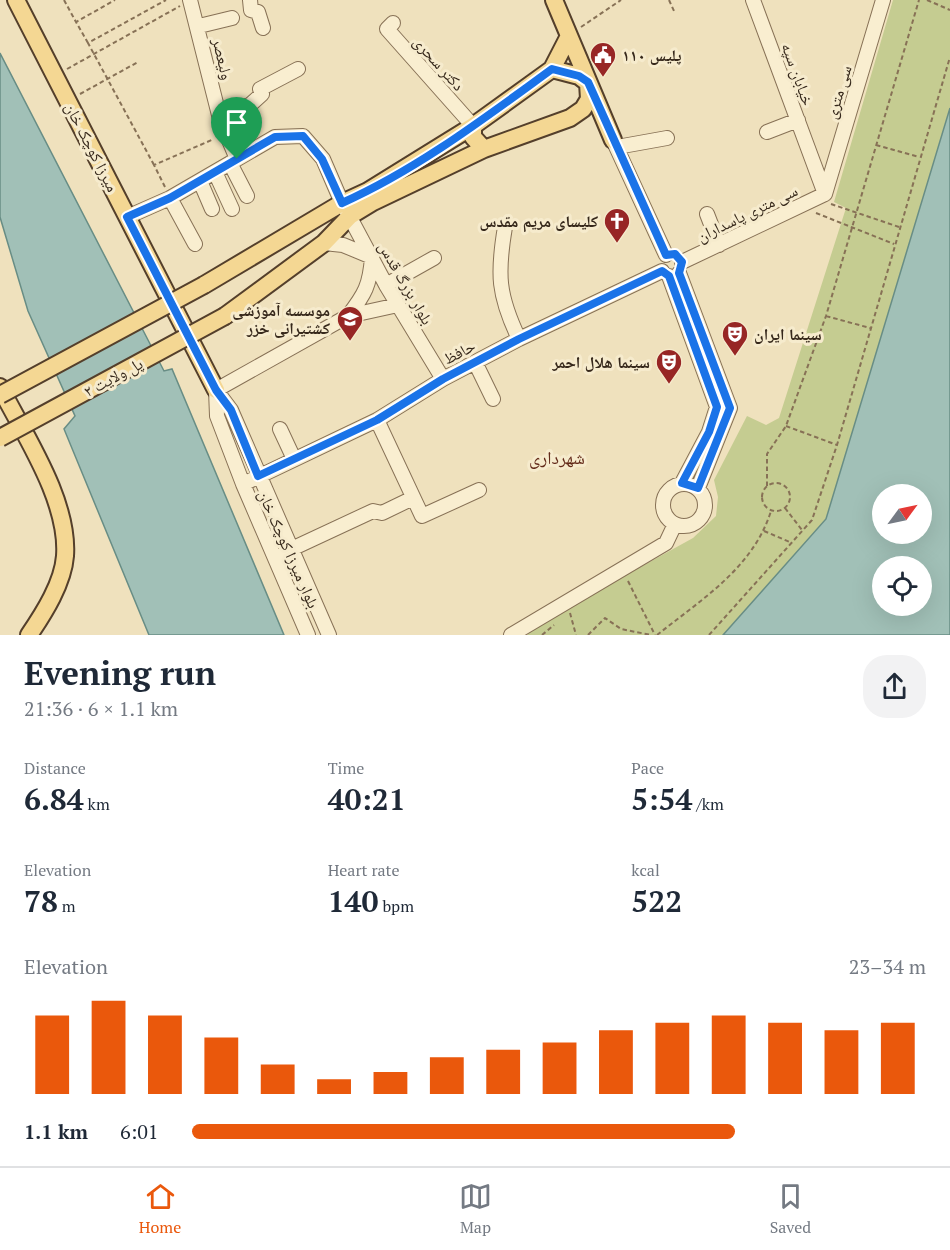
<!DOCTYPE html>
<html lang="en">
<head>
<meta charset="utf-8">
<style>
	:root { --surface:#fff; --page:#f2f2f3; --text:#1f2937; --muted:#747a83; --line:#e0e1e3; --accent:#ea580c }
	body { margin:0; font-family:"PT Serif","Noto Naskh Arabic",serif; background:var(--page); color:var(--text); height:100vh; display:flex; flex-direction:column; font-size:22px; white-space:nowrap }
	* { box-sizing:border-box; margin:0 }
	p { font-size:20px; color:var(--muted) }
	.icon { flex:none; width:33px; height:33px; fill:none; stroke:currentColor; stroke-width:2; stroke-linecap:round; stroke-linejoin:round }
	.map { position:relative; height:635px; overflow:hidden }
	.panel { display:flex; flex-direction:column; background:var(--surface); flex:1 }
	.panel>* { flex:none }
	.needle { width:39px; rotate:57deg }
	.buttons { position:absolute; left:872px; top:484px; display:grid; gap:12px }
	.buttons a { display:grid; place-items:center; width:60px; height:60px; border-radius:50%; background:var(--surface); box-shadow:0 6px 24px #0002; font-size:30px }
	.pin { position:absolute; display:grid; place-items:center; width:51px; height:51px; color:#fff; margin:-62px -26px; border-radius:50% 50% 50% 0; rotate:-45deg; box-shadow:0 0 6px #0007 }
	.pin .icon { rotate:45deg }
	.round { display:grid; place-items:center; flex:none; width:63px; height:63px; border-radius:24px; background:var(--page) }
	.head { display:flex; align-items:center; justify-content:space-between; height:102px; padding:0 24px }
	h1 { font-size:33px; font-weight:700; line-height:45px }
	.figures { display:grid; grid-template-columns:repeat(3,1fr); gap:9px; height:102px; padding:6px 24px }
	.figures div { display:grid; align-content:center }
	.figures b { font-size:30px; font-weight:700 }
	.figures small { font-size:16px; font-weight:400 }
	.figures p { font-size:16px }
	.chart { height:168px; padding:12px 24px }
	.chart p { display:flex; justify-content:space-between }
	.chart svg { width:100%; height:108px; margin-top:6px; stroke:var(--accent); stroke-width:6 }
	ul { padding:0 24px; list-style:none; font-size:20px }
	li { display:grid; grid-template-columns:96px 72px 1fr; align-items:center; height:45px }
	li i { height:15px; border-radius:8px; background:var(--accent) }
	.tabs { display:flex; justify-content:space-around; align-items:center; height:84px; border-top:2px solid var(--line); background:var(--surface); font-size:16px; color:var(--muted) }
	.tabs a { display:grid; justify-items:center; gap:3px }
	.tabs .on { color:var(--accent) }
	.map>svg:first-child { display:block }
	.green { fill:#c5cc91 }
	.water { fill:#a1c0b7; stroke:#688d85; stroke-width:1.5; fill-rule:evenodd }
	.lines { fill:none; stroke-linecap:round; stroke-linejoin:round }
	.minor-casing { stroke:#877156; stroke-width:16 }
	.major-casing { stroke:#543f2b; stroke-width:20 }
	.path { stroke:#877156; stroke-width:2; stroke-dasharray:4.5 3; stroke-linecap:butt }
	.minor { stroke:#f9eed0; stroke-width:14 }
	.major { stroke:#f4d793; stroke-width:16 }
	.major-bridge-casing { stroke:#543f2b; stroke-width:20; stroke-linecap:butt }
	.major-bridge { stroke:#f4d793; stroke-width:16 }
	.route-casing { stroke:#fff; stroke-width:12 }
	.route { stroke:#1a73e8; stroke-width:8 }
	.labels { text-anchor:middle; stroke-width:6; stroke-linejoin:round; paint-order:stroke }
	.poi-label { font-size:16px; font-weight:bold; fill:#36281b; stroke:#f6ebcd; text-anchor:end }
	.street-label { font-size:16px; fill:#36281b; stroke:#f6ebcd }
	.neighbourhood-label { font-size:18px; fill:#632a19; stroke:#f6ebcd }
</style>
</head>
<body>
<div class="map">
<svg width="950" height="635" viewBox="0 0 950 635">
	<rect width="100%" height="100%" fill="#efe1bd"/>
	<!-- green -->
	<path class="green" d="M893,0H950V108L826,519L723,635H527L541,622L693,538L716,516L718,497L714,480L747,416L766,425L779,418L846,208L834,202Z"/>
	<!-- water -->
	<path class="water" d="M0,53L164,371L172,369L284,635H149L64,429L75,416L28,311L0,217Z
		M950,108V635H723L826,519ZM882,495H921V534H882ZM882,567H921V606H882Z"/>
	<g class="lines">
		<!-- minor casing -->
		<g class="minor-casing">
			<path id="minor" d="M190,0L220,119L237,159
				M250,0L251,10L258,12L263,28
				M753,0L825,194
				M393,23L387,29L473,126
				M199,26L232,18
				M220,119L251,104L262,94L260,89L298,69
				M767,132L798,120
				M613,140L666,255
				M617,147L667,138
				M230,163L247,196
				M215,172L232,209
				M200,181L212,209
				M825,194L883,0
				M170,198L195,244
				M346,210L386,285L443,379
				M707,214L719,245
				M127,217L170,198L275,137L303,136L323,159L342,203
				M505,227C497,274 498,295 519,339
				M324,243L343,245L372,257C370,285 365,294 348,316
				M682,262L825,194
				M679,273L730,408L698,488
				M669,276L717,407L709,432L682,483
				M386,285L434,258
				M475,362L493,399
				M216,390L231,410L329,635
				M216,390L217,416L243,484L308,635
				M216,390L348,316L398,305
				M377,420L422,516L479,490
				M280,429L294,459
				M663 505a21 21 0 1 1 42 0a21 21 0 1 1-42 0Z
				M243,484L377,420L443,379L519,339L662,271
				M285,552L373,511L382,513L413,498
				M511,635L666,543L675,524"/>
		</g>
		<!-- major casing -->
		<g class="major-casing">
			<path id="major" d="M16,0L216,390
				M554,0L613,140
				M552,69L569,36
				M204,285L342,203L368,191L473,126
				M225,316L324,243L350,216L373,202L484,149L570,118L583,109L589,99L588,83L579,76L552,69L473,126V137L484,149
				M0,387C25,436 69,501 65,556C63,583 44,613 29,635"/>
		</g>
		<!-- path -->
		<path class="path" d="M64,0L76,22
			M669,0L674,11
			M927,0L950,10
			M581,27L621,0
			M88,43L76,22L115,0
			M67,69L180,6
			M80,94L138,62
			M876,145L919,157
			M154,165L88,43L166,0
			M165,187L154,165L214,139
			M831,204L899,227
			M816,213L894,244
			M826,316L870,328
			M786,426L837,445
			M762 497a14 14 0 1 1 28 0a14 14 0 1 1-28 0Z
			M767,486V454L786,426L826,316L919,0
			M785,508L802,530
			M764,531L792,543
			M628,581L655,635
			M570,613L576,635
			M542,635L554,625
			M588,635L605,618L621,629L651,635
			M657,635C702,599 753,568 771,511
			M709,635L812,520L837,445L950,57"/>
		<!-- minor -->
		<use href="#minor" class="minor"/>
		<!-- major -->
		<use href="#major" class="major"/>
		<!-- major-bridge casing -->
		<g class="major-bridge-casing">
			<path id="major-bridge" d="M0,395L204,285
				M0,438L225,316"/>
		</g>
		<!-- major-bridge -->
		<use href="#major-bridge" class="major-bridge"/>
	</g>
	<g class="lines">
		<!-- route casing -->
		<g class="route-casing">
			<path id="route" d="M552,69L579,76L588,82L666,255L675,254L682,262L679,273L730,408L698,488L682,483L709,432L717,407L669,276L662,271L519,339L443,379L377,420L258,476L231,410L216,390L127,217L170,198L275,137L303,136L322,159L342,203C418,169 486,117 552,69Z"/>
		</g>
		<!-- route -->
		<use href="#route" class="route"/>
	</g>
	<!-- icons -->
	<defs>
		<g id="civic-pin" transform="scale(1.35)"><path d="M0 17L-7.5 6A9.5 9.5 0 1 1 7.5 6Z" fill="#972625" stroke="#f6ebcd"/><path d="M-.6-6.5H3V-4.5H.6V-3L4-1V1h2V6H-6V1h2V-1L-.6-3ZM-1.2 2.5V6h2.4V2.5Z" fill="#fff"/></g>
		<g id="church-pin" transform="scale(1.35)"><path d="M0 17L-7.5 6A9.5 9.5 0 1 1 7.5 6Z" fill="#972625" stroke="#f6ebcd"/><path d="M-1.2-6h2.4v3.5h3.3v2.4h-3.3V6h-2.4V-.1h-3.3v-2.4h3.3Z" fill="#fff"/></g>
		<g id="university-pin" transform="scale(1.35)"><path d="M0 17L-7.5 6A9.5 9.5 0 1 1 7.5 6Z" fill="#972625" stroke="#f6ebcd"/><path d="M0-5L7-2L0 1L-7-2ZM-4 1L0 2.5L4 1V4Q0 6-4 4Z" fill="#fff"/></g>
		<g id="theatre-pin" transform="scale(1.35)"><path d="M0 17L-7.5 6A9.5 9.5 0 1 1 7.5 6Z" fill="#972625" stroke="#f6ebcd"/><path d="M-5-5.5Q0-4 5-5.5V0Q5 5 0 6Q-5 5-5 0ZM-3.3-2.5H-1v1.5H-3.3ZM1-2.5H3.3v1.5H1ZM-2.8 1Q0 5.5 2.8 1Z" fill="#fff"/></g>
	</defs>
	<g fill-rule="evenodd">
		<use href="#civic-pin" x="603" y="55"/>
		<use href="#church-pin" x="617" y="221"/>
		<use href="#university-pin" x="350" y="319"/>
		<use href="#theatre-pin" x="735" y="334"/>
		<use href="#theatre-pin" x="669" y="362"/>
	</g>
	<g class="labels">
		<!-- poi labels -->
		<g class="poi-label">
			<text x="622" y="61" text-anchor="start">پلیس ۱۱۰</text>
			<text x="598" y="227">کلیسای مریم مقدس</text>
			<text x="330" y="316">موسسه آموزشی<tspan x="330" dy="18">کشتیرانی خزر</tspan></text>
			<text x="754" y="340" text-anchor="start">سینما ایران</text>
			<text x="650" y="368">سینما هلال احمر</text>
		</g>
		<!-- street labels -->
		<g class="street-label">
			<text transform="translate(223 59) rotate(77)" y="6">ولیعصر</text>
			<text transform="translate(439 63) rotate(48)" y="6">دکتر سحری</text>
			<text transform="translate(798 74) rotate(70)" y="6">خیابان سپه</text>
			<text transform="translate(838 92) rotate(-73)" y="6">سی متری</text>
			<text transform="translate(92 147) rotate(63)" y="6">میرزا کوچک خان</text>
			<text transform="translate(747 213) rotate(-26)" y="6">سی متری پاسداران</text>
			<text transform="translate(406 283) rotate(60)" y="6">بلوار بزرگ قدس</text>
			<text transform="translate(459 352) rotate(-28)" y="6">حافظ</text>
			<text transform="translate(113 377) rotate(-28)" y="6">پل ولایت ۲</text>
			<text transform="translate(289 549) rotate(66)" y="6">بلوار میرزا کوچک خان</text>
		</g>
		<!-- neighbourhood labels -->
		<g class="neighbourhood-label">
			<text x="557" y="464">شهرداری</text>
		</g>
	</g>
</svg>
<div class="buttons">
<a><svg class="needle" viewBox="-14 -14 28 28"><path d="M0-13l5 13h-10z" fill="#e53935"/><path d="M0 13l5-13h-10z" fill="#747a83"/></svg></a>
<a><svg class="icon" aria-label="locate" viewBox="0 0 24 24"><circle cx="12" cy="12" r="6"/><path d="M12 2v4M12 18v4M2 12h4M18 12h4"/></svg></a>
</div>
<div class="pin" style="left:237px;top:159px;background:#1e9e55"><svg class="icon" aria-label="arrive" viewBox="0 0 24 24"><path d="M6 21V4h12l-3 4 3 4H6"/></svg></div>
</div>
<section class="panel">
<div class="head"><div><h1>Evening run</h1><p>21:36 · 6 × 1.1 km</p></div><a class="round"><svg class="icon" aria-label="share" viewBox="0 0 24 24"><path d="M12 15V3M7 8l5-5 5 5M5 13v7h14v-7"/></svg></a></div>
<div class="figures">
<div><p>Distance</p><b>6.84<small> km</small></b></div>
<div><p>Time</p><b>40:21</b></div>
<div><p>Pace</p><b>5:54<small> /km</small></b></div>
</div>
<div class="figures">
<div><p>Elevation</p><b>78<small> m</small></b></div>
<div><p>Heart rate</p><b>140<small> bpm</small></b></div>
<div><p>kcal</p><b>522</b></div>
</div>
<div class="chart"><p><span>Elevation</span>23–34 m</p>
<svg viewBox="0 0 160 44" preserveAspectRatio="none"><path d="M5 44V12M15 44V6M25 44V12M35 44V21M45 44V32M55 44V38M65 44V35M75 44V29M85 44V26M95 44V23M105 44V18M115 44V15M125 44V12M135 44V15M145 44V18M155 44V15"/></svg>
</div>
<ul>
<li><b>1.1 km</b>6:01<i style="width:74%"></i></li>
</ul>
</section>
<nav class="tabs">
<a class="on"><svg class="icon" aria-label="home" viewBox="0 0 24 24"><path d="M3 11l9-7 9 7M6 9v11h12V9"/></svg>Home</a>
<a><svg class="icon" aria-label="map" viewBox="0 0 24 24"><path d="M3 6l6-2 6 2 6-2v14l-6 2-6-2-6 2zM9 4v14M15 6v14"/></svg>Map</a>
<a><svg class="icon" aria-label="saved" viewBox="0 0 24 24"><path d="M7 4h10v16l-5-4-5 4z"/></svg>Saved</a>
</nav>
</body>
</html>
